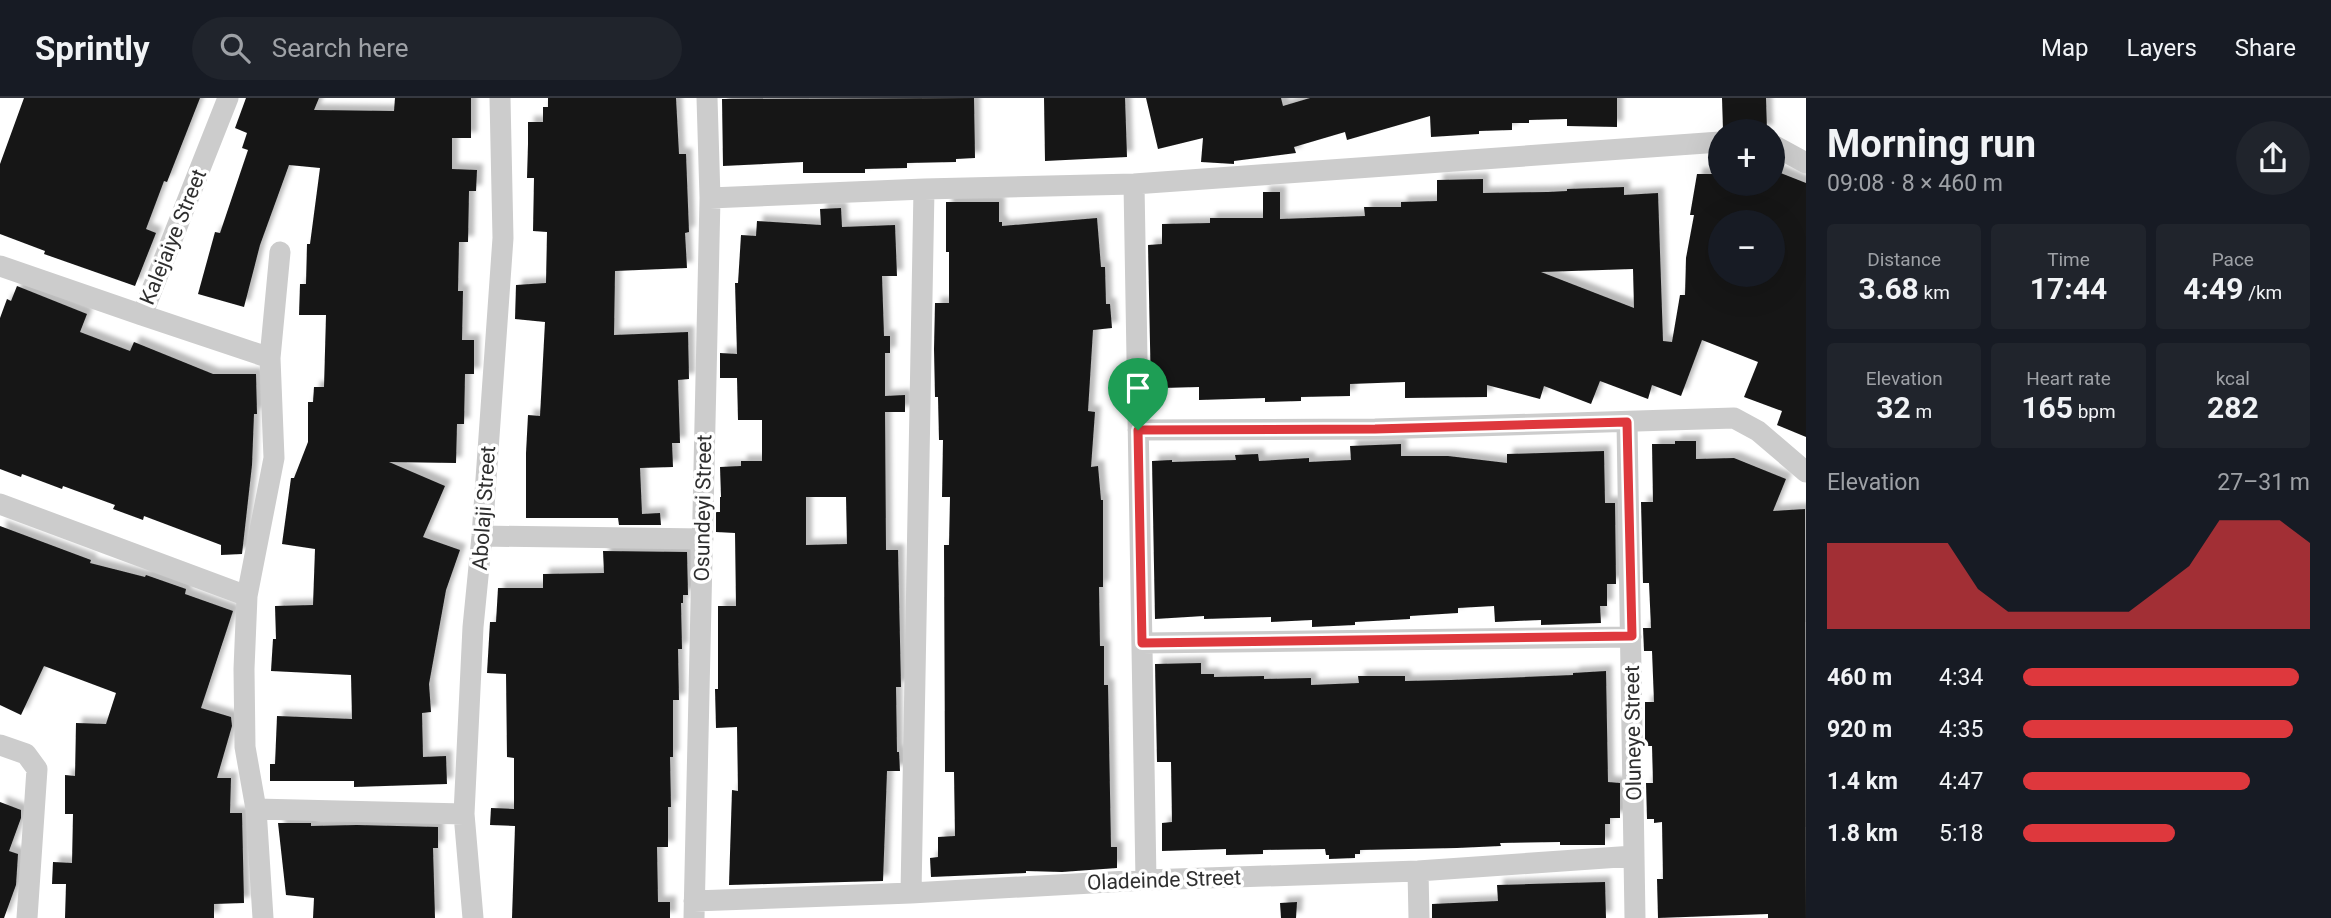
<!DOCTYPE html>
<html lang="en">
<head>
<meta charset="utf-8">
<style>
	:root { --surface:#171b24; --page:#20242c; --text:#f1f3f6; --muted:#9ea1a6; --line:#363941; --accent:#de383d }
	body { margin:0; font-family:Roboto,sans-serif; background:var(--page); color:var(--text); height:100vh; display:flex; flex-direction:column; font-size:26px; white-space:nowrap }
	* { box-sizing:border-box; margin:0 }
	p { font-size:23px; color:var(--muted) }
	.icon { flex:none; width:38px; height:38px; fill:none; stroke:currentColor; stroke-width:2; stroke-linecap:round; stroke-linejoin:round }
	.map { position:relative; flex:1; overflow:hidden }
	.side { display:flex; flex-direction:column; background:var(--surface); width:525px }
	.side>* { flex:none }
	.controls { position:absolute; left:1708px; top:21px; display:grid; gap:14px }
	.controls a { display:grid; place-items:center; width:77px; height:77px; border-radius:50%; background:var(--surface); box-shadow:0 7px 28px #0002; font-size:35px }
	.pin { position:absolute; display:grid; place-items:center; width:60px; height:60px; color:#fff; margin:-72px -30px; border-radius:50% 50% 50% 0; rotate:-45deg; box-shadow:0 0 7px #0007 }
	.pin .icon { rotate:45deg }
	.round { display:grid; place-items:center; flex:none; width:74px; height:74px; border-radius:37px; background:var(--page) }
	.headline { display:flex; align-items:center; justify-content:space-between; height:119px; padding:0 21px }
	h1 { font-size:38px; font-weight:700; line-height:52px }
	.stats { display:grid; grid-template-columns:repeat(3,1fr); gap:10px; height:119px; padding:7px 21px }
	.stats div { display:grid; align-content:center; border-radius:7px; background:var(--page); text-align:center }
	.stats b { font-size:30px; font-weight:700 }
	.stats small { font-size:19px; font-weight:400 }
	.stats p { font-size:19px }
	.chart { height:196px; padding:14px 21px }
	.chart p { display:flex; justify-content:space-between }
	.chart svg { width:100%; height:126px; margin-top:7px; fill:var(--accent); opacity:.7 }
	ul { padding:0 21px; list-style:none; font-size:23px }
	li { display:grid; grid-template-columns:112px 84px 1fr; align-items:center; height:52px }
	li i { height:18px; border-radius:9px; background:var(--accent) }
	header { display:flex; align-items:center; gap:42px; box-sizing:border-box; height:98px; padding:0 35px; background:var(--surface); border-bottom:2px solid var(--line) }
	header strong { font-size:33px }
	nav { display:flex; gap:38px; margin-inline-start:auto; font-size:24px }
	.search { width:490px; height:63px; background:var(--page); display:flex; align-items:center; gap:18px; box-sizing:border-box; padding:0 24px; border-radius:38px; color:var(--muted); font-size:26px }
	main { display:flex; flex:1; min-height:0 }
	.map>svg:first-child { display:block }
	.building { fill:#161616; fill-rule:evenodd; filter:url(#shadow) }
	.lines { fill:none; stroke-linecap:round; stroke-linejoin:round }
	.minor { stroke:#ccc; stroke-width:21 }
	.route-casing { stroke:#fff; stroke-width:14 }
	.route { stroke:#de383d; stroke-width:9 }
	.labels { text-anchor:middle; stroke-width:7; stroke-linejoin:round; paint-order:stroke }
	.street-label { font-size:21px; fill:#2f2f2f; stroke:#fff }
</style>
</head>
<body>
<header>
<strong>Sprintly</strong>
<div class="search"><svg class="icon" aria-label="search" viewBox="0 0 24 24"><circle cx="10" cy="10" r="6"/><path d="M15 15l6 6"/></svg>Search here</div>
<nav><a>Map</a><a>Layers</a><a>Share</a></nav>
</header>
<main>
<div class="map">
<svg width="1806" height="820" viewBox="0 0 1806 820">
	<defs>
		<filter id="shadow"><feDropShadow dx="6" dy="-6" stdDeviation="2" flood-color="#0004"/></filter>
	</defs>
	<rect width="100%" height="100%" fill="#fff"/>
	<!-- building -->
	<path class="building" d="M24,0H200L167,84L164,83L146,131L156,135L135,188L44,156L45,153L0,136V66Z
		M246,0H319L314,12L394,13L395,0H471V40H452V71L477,72L476,93H469L468,144H459L458,193H463L462,242H474V276H465L464,326H457L456,365L389,364L445,388L423,439L460,452L446,492L429,586L431,614L422,615L423,659L446,658L447,686L354,689V683H270V666H275L277,618L352,621L351,577L271,573L273,541H276L275,508L313,507L315,451L282,446L291,380H294L308,344V304H313L314,289H324L326,217H299L300,186H306L307,146H310L320,70L289,67L260,147L244,209L198,196L215,134L220,135L248,52L242,50L247,35L235,30Z
		M548,0H676L679,56H686L689,134L685,135L687,170L615,173L614,237L688,234L689,281L678,282L680,345H672L673,369L640,370L642,416L660,415L661,427H619L618,420H526V355L528,317L540,318L545,224L515,221L516,187L546,185L547,134L533,133L534,80H527L528,46V24H543V9H548Z
		M974,0L975,60L956,61V64L907,65V70L865,71V75H803V64L723,68L722,1Z
		M1044,0H1125L1127,59L1045,63Z
		M1146,0H1281L1283,8L1310,0H1617V29L1567,28V21L1529,22V25H1512V32L1479,33V36L1431,39L1430,18L1347,42L1345,34L1294,49L1296,55L1234,63V66L1201,64L1203,40L1158,51Z
		M1722,0H1766L1767,33L1723,32Z
		M1773,72L1806,85V339L1777,327L1782,313L1744,299L1758,264L1702,242L1681,298L1652,287L1648,301L1600,283L1591,306L1544,288L1540,301L1487,287V299L1405,300V284L1350,286V298L1301,299V303L1265,304V300L1199,302V289L1162,290V293L1151,294L1148,147L1162,146V126L1210,125V120H1263V94H1280V121L1365,118L1364,109H1401V104L1437,103V82L1483,81V95L1548,94L1567,93V91L1624,89V97L1658,95L1663,243L1672,244L1680,197H1685L1686,160L1694,117H1690L1697,76H1720V86H1773ZM1720,124H1773V177H1720ZM1633,171L1634,210L1541,174Z
		M946,104H999V124H1002V128L1097,120L1101,169H1105L1106,206H1110L1112,230L1093,232L1088,313L1095,314L1091,369L1098,368L1101,402H1103V489H1099L1100,548H1104V587H1108L1111,749H1117V770L1062,774L1026,773V775L931,779L930,760L938,759V739L955,738L954,674H945L944,447H949L950,399H942L943,342H939L938,299H935L934,251L935,205H949V154H946Z
		M841,110L842,129L895,127L897,178H882L884,238H890V255H885V298L905,297V314H885L886,452H898L901,589H896L897,654H899L900,673H887L883,783L729,787L732,692L738,693L737,629L716,630L715,591H718V508H736L735,435L716,434V414H720V399H721L720,369L741,368V363H762V322H738L737,280H720V255L737,256L735,185H738L741,137L756,138L757,123L821,127L820,111ZM806,399H846L847,446L806,447Z
		M17,188L87,216L80,234L130,253L134,244L213,276H256L257,316H254L252,367L242,456L221,457V447L144,418L143,422L113,411L115,407L63,388L62,391L22,376L21,379L0,371V220L7,201L11,203Z
		M1675,343H1696V361L1734,360L1786,381L1773,413L1805,411L1806,820H1768V816L1658,820L1657,781H1663L1662,724L1654,725V721H1647L1646,685H1653L1652,648H1645V604H1654L1652,553H1644L1643,530H1651L1649,485H1643L1641,404H1653L1652,346H1675Z
		M1401,346V358H1448L1507,365V356L1604,353L1605,405H1615L1616,486H1607V508H1600L1601,525L1541,527V522L1495,524L1494,508L1458,510V515L1410,518V521L1355,524V527L1312,529V522L1271,524V519L1204,521V518L1155,521L1152,363L1172,362V364L1236,362L1235,357L1258,356L1259,363L1309,360V364L1351,362L1350,348Z
		M0,428L91,462L90,465L145,479L146,477L186,491L185,496L233,513L201,610L231,619L232,628L217,680H231L230,715H242L244,805L214,806V820H65L66,786H52L53,764L72,765L73,716H65V677L75,678L76,625L106,626L116,595L44,568L21,617L0,607Z
		M603,453L687,454L688,497H683V505H681L682,551H678L679,602H673V659H670L671,709H668V749H657L658,804H670V820H512L515,728L490,727L491,710L514,711V660L507,659L506,576L487,575L490,524H496L498,490H543V476L604,475Z
		M1201,565V576H1214V579L1264,578V581L1311,580V587L1359,585L1358,578H1405V583L1451,582L1573,577V575L1606,573L1608,684L1620,685V720H1610V726H1605V747H1560V744L1500,745L1501,748L1457,750L1360,752V756H1355V760L1329,761V757H1326L1325,751L1263,752V756L1226,757V751L1162,753V725L1172,724L1171,664H1157L1155,566Z
		M0,704L21,712V720L9,753L18,756L16,787L4,820H0Z
		M278,725H311V728L357,727L438,729V750H433L435,820H313L314,800L286,797Z
		M1605,784L1606,820H1432V806L1498,803L1497,787Z
		M1297,804L1296,820H1281L1280,805Z"/>
	<g class="lines">
		<!-- minor -->
		<path class="minor" d="M1773,47L1806,65
			M1134,86L1146,782
			M710,100L924,91L1134,86L1720,44
			M0,168L142,217L228,0
			M142,217L270,260L274,360L247,498L244,571L245,649L256,711L263,820
			M270,260L280,154
			M1627,324L1635,820
			M1138,332L1375,331L1734,320L1758,333L1806,374
			M0,406L247,498
			M482,438L703,441
			M1142,545L1631,539
			M0,647L26,656L37,671L27,820
			M256,711L464,716
			M1418,773L1419,820
			M911,795L924,91
			M694,803L911,795L1146,782L1418,773L1634,758
			M473,820L464,716L473,529L482,438L503,140L500,0
			M694,820L710,100L707,0"/>
	</g>
	<g class="lines">
		<!-- route casing -->
		<g class="route-casing">
			<path id="route" d="M1627,324L1632,538L1142,545L1138,332L1375,331Z"/>
		</g>
		<!-- route -->
		<use href="#route" class="route"/>
	</g>
	<g class="labels">
		<!-- street labels -->
		<g class="street-label">
			<text transform="translate(173 139) rotate(-68)" y="7">Kalejaiye Street</text>
			<text transform="translate(484 410) rotate(-86)" y="7">Abolaji Street</text>
			<text transform="translate(703 410) rotate(-89)" y="7">Osundeyi Street</text>
			<text transform="translate(1633 635) rotate(-91)" y="7">Oluneye Street</text>
			<text transform="translate(1164 782) rotate(-2)" y="7">Oladeinde Street</text>
		</g>
	</g>
</svg>
<div class="controls">
<a>+</a>
<a>−</a>
</div>
<div class="pin" style="left:1138px;top:332px;background:#1e9e55"><svg class="icon" aria-label="arrive" viewBox="0 0 24 24"><path d="M6 21V4h12l-3 4 3 4H6"/></svg></div>
</div>
<section class="side">
<div class="headline"><div><h1>Morning run</h1><p>09:08 · 8 × 460 m</p></div><a class="round"><svg class="icon" aria-label="share" viewBox="0 0 24 24"><path d="M12 15V3M7 8l5-5 5 5M5 13v7h14v-7"/></svg></a></div>
<div class="stats">
<div><p>Distance</p><b>3.68<small> km</small></b></div>
<div><p>Time</p><b>17:44</b></div>
<div><p>Pace</p><b>4:49<small> /km</small></b></div>
</div>
<div class="stats">
<div><p>Elevation</p><b>32<small> m</small></b></div>
<div><p>Heart rate</p><b>165<small> bpm</small></b></div>
<div><p>kcal</p><b>282</b></div>
</div>
<div class="chart"><p><span>Elevation</span>27–31 m</p>
<svg viewBox="0 0 160 44" preserveAspectRatio="none"><path d="M0 44V14L10 14L20 14L30 14L40 14L50 30L60 38L70 38L80 38L90 38L100 38L110 30L120 22L130 6L140 6L150 6L160 14V44z"/></svg>
</div>
<ul>
<li><b>460 m</b>4:34<i style="width:96%"></i></li>
<li><b>920 m</b>4:35<i style="width:94%"></i></li>
<li><b>1.4 km</b>4:47<i style="width:79%"></i></li>
<li><b>1.8 km</b>5:18<i style="width:53%"></i></li>
</ul>
</section>
</main>
</body>
</html>
